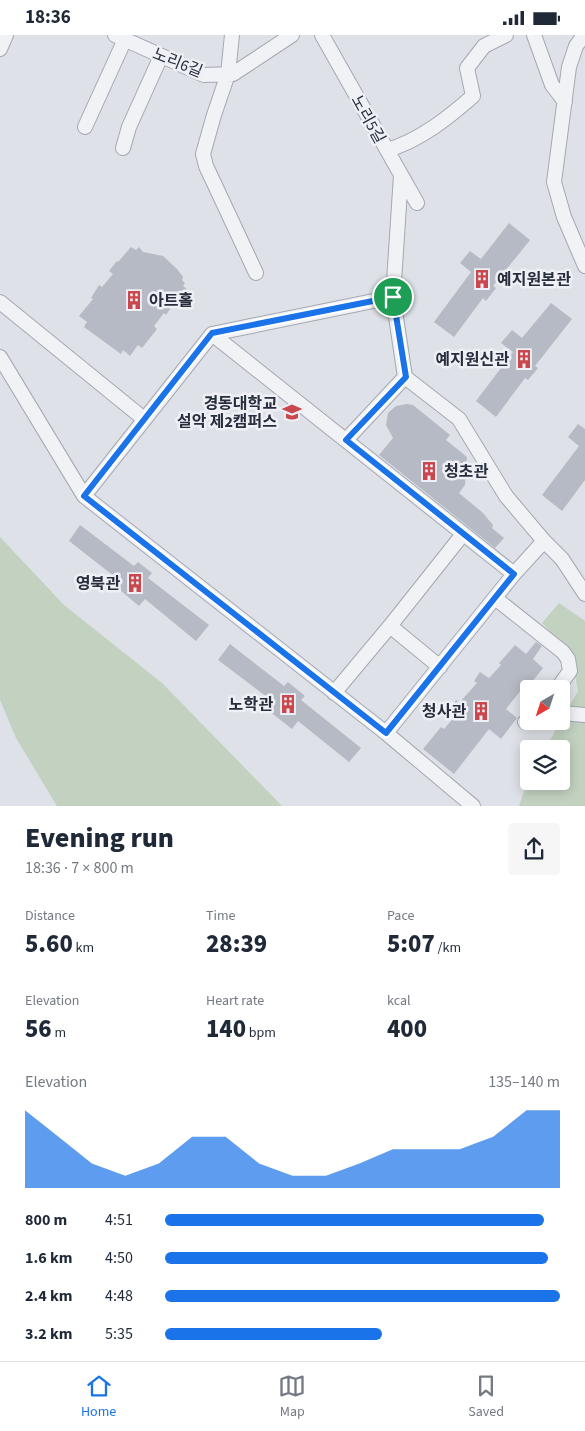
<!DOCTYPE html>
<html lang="en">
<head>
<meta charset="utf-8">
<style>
	:root { --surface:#fff; --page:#f6f6f7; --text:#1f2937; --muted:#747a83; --line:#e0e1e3; --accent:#1a73e8 }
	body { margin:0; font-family:"Source Sans 3","Noto Sans KR",sans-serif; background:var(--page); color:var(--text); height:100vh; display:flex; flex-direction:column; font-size:19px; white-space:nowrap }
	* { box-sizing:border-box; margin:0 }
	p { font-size:16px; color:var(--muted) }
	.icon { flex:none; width:28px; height:28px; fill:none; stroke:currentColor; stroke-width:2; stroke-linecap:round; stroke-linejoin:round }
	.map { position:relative; height:771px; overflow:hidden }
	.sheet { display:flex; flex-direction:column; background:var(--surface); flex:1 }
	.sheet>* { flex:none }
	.needle { width:32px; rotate:219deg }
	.controls { position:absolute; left:520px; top:645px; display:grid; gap:10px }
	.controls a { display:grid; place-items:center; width:50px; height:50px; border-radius:5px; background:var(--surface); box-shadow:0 2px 12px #0003; font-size:25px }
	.pin { position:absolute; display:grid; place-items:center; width:42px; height:42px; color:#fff; margin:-21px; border:2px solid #fff; border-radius:50%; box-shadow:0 1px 5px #0007 }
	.round { display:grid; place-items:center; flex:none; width:52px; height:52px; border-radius:5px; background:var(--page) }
	.head { display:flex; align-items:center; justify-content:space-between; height:85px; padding:0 25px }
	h1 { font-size:28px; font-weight:800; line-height:38px }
	.metrics { display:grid; grid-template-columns:repeat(3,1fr); gap:8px; height:85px; padding:5px 25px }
	.metrics div { display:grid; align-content:center }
	.metrics b { font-size:25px; font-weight:800 }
	.metrics small { font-size:14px; font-weight:400 }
	.metrics p { font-size:14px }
	.chart { height:140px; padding:10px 25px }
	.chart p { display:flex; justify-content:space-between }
	.chart svg { width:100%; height:90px; margin-top:5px; fill:var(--accent); opacity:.7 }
	ul { padding:0 25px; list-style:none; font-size:16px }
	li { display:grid; grid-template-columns:80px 60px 1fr; align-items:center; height:38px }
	li i { height:12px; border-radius:6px; background:var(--accent) }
	.status { display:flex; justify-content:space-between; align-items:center; height:35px; padding:0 25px; background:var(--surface); direction:ltr }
	.status svg { height:14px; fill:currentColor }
	.dock { display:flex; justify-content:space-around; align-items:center; height:70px; border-top:1px solid var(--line); background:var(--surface); font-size:14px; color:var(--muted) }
	.dock a { display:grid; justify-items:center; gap:2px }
	.dock .on { color:var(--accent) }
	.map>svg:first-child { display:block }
	.green { fill:#c2d1c0 }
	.building { fill:#b6bac4 }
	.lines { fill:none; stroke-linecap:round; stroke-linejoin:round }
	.minor-casing { stroke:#a4a8b1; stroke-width:16 }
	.minor { stroke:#f1f2f6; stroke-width:14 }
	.route-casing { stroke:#fff; stroke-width:10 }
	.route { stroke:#1a73e8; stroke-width:6 }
	.labels { text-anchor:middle; stroke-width:5; stroke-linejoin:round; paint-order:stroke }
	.street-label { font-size:16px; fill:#282e3d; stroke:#eef0f5 }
	.poi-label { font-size:16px; font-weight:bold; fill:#282e3d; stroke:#eef0f5; text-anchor:end }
</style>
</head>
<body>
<div class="status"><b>18:36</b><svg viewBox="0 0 49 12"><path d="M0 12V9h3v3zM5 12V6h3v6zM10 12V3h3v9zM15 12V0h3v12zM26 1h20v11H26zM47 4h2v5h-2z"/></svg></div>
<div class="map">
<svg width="585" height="771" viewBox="0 0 585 771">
	<rect width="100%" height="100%" fill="#dee1e7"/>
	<!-- green -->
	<path class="green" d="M0,502L64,570L162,648L282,771H57L16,703L0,665Z
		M559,568L585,586V771H519L529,741V746H561V714H545L578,656L571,618L542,588Z"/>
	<!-- building -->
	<path class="building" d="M509,188L530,205L493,251L496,253L486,266L483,263L454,302L434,287L471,237L460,228L470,216L481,224Z
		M131,212L136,215L139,212L143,217L163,221L177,234L183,242L182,245L185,248L183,251L188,255L179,267L176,265L166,280L164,278L154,291L157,294L142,313L138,310L130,321L123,315L121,319L84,292L87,287L79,281L93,264L91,263L99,250L102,252L113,239L109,236L117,226L118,227Z
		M551,268L572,284L535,331L538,333L528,345L525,343L496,382L476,366L513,317L501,308L512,295L522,303Z
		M407,369L413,370L450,400L446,405L467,422L465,450L459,458L483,478L493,490L492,493L504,503L495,513L379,420L393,403L386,390L388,378L396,371Z
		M578,389L585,394V445L562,476L542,460L579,411L568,402Z
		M80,490L134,531L138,527L152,538L148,543L209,590L196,606L145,564L139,571L114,550L119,545L69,506Z
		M536,607L542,611L533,624L543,633L528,652L525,650L506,674L517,683L501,704L489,694L454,739L423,714L441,692L444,694L457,679L450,674L456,665L459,668L477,648L474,646L480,637L489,643L501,630L499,628L515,610L526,619Z
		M230,609L284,651L288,647L305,661L301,665L361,713L349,727L298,686L292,694L265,673L271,665L218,625Z"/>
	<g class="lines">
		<!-- minor casing -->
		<g class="minor-casing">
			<path id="minor" d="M115,0L204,40L233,39L292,0
				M232,0L228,39L214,80L203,119L206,131L256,238
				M322,0L417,168
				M534,0L552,50L565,67
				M584,0L576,11L569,32L554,147L564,182L585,231
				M0,14L6,0
				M85,92L125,4
				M123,113L129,92L161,21
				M387,115C419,106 448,83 473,61L467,33L484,11L506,0
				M0,267L144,384
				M212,299L393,262
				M0,322L84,461
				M405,342L459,384L506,461L544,506L514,539
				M346,405L405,342L393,262L401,140
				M544,506L562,524L585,559
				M495,563L563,617L568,624L570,636L557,654
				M390,591L440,632
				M334,658L390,591L463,499
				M561,678L585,680
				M525,687L529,684
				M386,698L514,539L212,299L84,461L386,698L473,771"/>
		</g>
		<!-- minor -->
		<use href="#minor" class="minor"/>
	</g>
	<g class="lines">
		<!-- route casing -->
		<g class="route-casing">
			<path id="route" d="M393,262L406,342L346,405L514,539L386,698L84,461L212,298Z"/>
		</g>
		<!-- route -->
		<use href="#route" class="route"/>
	</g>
	<!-- icons -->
	<defs>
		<g id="building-bare" transform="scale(1.5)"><path d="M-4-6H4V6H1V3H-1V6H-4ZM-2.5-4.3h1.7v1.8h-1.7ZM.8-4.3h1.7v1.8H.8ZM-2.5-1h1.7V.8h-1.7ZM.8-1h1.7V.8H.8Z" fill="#c8484e" stroke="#eef0f5" stroke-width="2.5" paint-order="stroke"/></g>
		<g id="university-bare" transform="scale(1.5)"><path d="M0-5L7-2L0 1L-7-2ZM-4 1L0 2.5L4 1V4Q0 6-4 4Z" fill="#c8484e" stroke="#eef0f5" stroke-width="2.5" paint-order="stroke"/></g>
	</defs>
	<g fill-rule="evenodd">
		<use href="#building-bare" x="482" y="244"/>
		<use href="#building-bare" x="134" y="265"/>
		<use href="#building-bare" x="524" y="324"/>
		<use href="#university-bare" x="292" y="377"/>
		<use href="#building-bare" x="429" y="436"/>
		<use href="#building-bare" x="135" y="548"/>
		<use href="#building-bare" x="288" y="669"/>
		<use href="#building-bare" x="481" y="676"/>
	</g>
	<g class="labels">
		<!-- street labels -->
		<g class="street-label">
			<text transform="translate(178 27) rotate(22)" y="6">노리6길</text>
			<text transform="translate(369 84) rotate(61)" y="6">노리5길</text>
		</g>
		<!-- poi labels -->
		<g class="poi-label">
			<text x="497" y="250" text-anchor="start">예지원본관</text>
			<text x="149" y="271" text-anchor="start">아트홀</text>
			<text x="509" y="330">예지원신관</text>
			<text x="277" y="374">경동대학교<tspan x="277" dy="18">설악 제2캠퍼스</tspan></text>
			<text x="444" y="442" text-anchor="start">청초관</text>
			<text x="120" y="554">영북관</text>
			<text x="273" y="675">노학관</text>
			<text x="466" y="682">청사관</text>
		</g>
	</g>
</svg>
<div class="controls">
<a><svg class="needle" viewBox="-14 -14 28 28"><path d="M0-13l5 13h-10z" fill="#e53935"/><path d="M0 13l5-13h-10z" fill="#747a83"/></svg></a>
<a><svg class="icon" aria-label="layers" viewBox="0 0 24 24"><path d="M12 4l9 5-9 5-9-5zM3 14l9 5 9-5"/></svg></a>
</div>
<div class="pin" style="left:393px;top:262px;background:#1e9e55"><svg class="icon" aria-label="arrive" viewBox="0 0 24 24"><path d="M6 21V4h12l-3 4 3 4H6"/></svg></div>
</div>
<section class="sheet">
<div class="head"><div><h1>Evening run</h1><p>18:36 · 7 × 800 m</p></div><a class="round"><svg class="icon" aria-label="share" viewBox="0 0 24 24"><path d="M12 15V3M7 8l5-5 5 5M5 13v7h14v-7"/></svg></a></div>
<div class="metrics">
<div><p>Distance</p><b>5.60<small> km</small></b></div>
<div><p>Time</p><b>28:39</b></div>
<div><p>Pace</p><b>5:07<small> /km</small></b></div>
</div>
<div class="metrics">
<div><p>Elevation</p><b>56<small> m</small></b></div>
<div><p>Heart rate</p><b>140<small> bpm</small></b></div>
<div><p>kcal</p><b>400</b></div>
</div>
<div class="chart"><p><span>Elevation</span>135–140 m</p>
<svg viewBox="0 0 160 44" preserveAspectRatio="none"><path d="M0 44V6L10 19L20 32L30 38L40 32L50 19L60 19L70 32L80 38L90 38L100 32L110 25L120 25L130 25L140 19L150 6L160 6V44z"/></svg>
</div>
<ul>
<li><b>800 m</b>4:51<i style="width:96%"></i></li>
<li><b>1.6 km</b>4:50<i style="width:97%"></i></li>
<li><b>2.4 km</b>4:48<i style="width:100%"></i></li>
<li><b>3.2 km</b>5:35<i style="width:55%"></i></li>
</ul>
</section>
<nav class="dock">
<a class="on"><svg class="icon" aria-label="home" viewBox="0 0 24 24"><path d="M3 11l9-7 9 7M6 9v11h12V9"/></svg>Home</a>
<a><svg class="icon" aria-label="map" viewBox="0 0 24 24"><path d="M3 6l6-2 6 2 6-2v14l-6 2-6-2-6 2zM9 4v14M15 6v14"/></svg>Map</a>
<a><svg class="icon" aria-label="saved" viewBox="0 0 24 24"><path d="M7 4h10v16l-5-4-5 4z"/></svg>Saved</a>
</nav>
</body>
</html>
